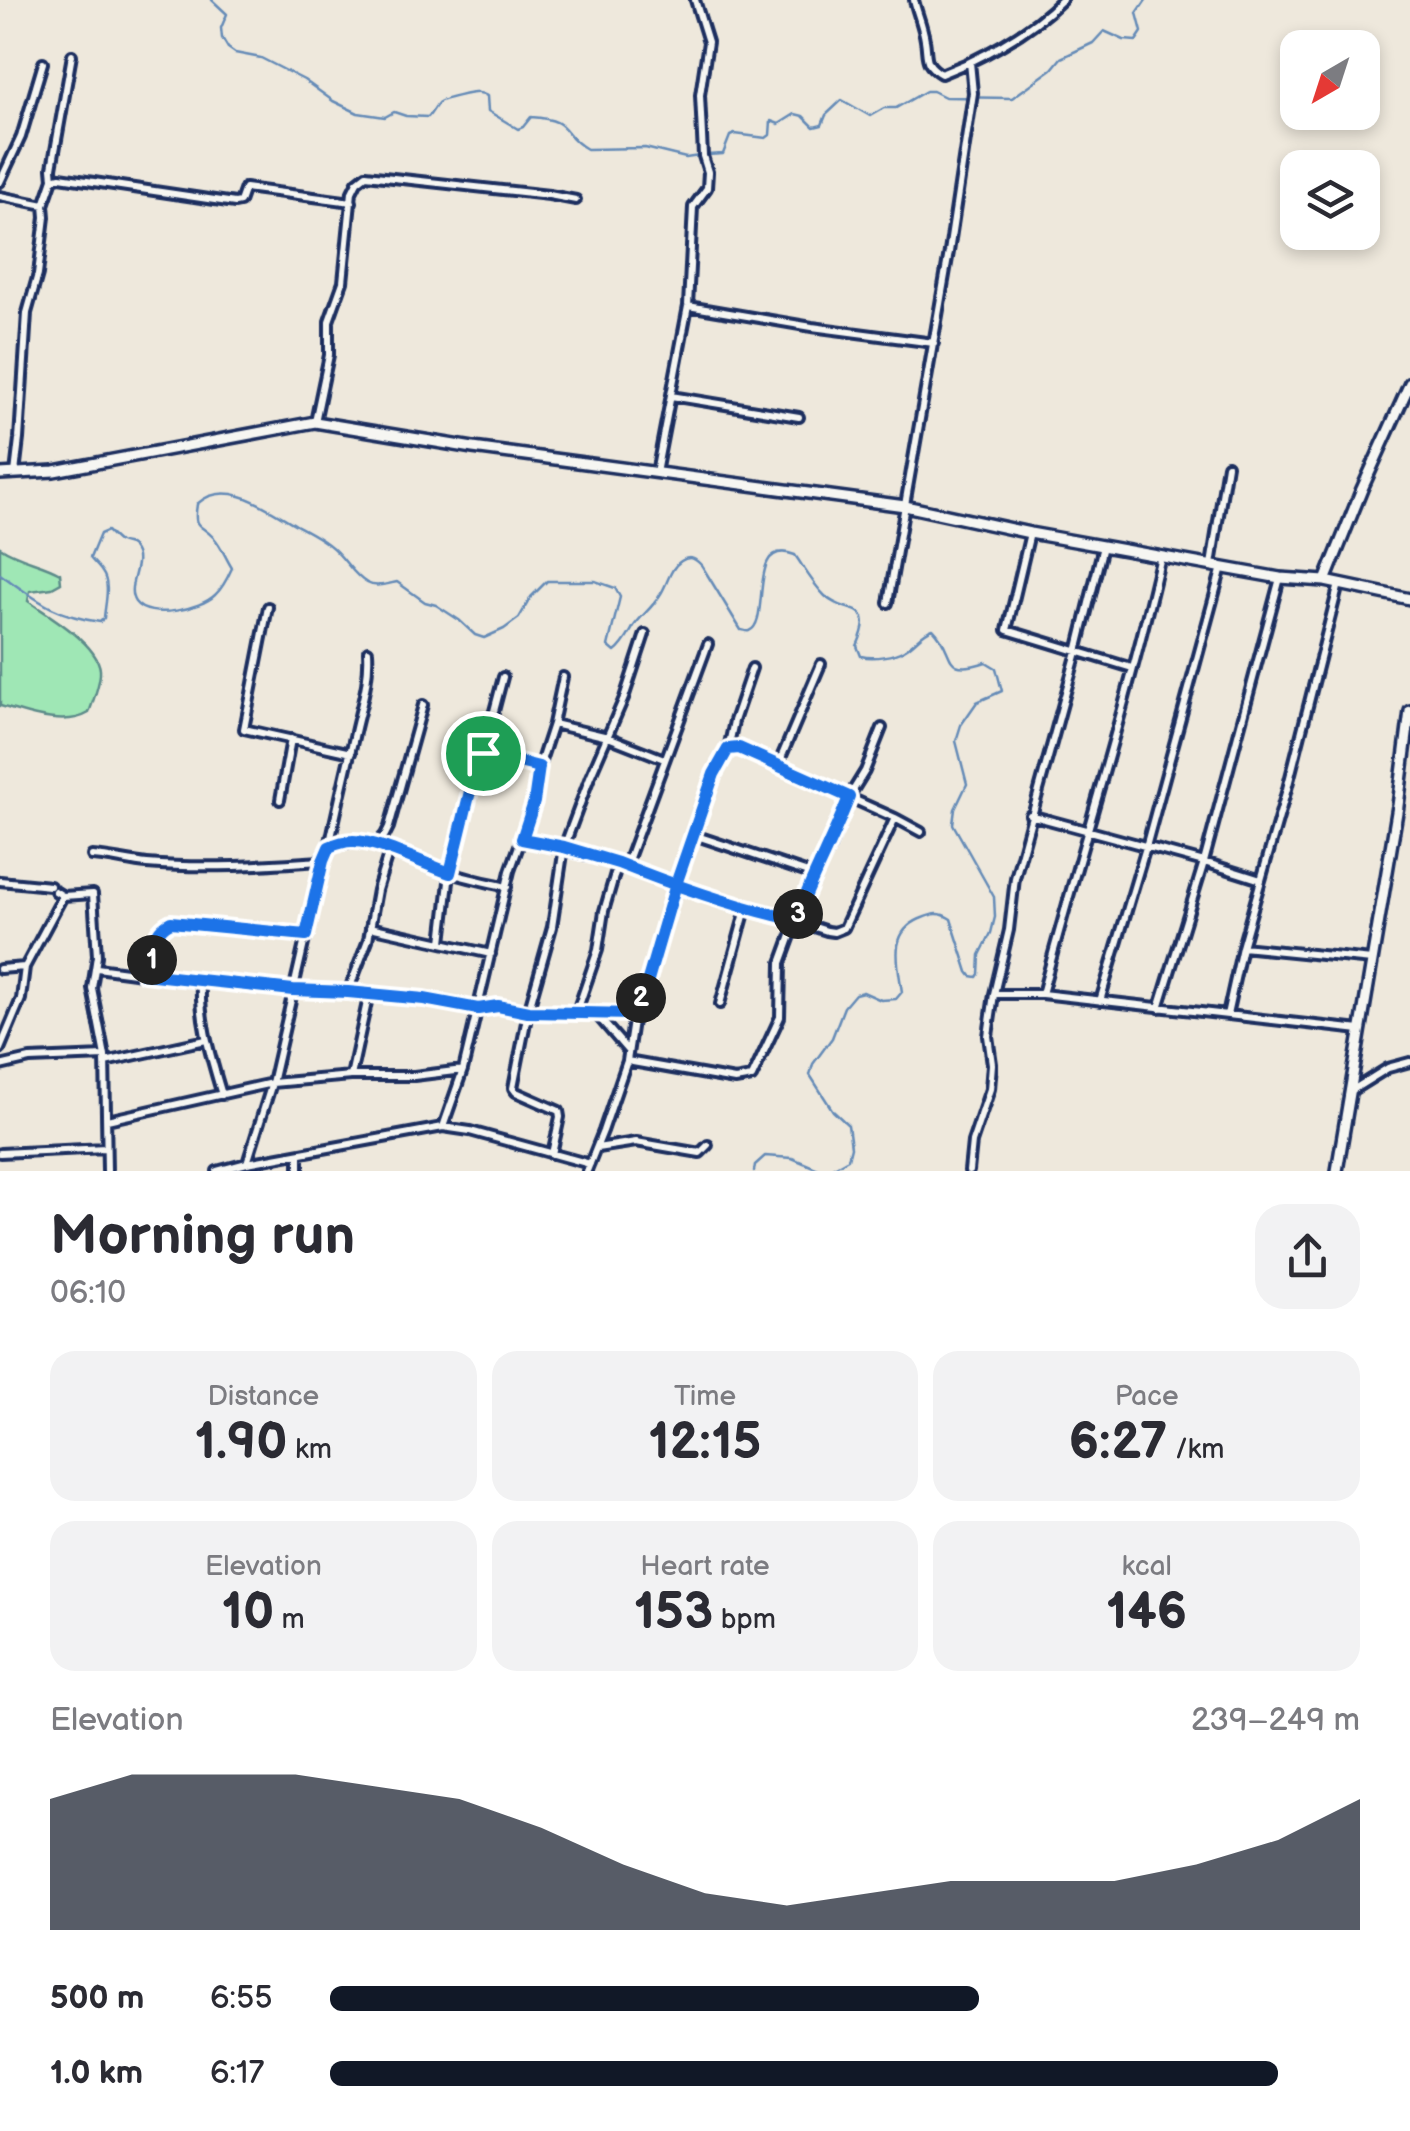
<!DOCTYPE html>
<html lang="en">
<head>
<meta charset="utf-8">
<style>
	:root { --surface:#fff; --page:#f2f2f3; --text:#2b2b33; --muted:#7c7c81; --accent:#111827 }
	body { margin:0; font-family:"Balsamiq Sans",sans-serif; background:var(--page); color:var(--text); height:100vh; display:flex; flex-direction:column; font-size:38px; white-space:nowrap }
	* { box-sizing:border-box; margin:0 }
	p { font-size:32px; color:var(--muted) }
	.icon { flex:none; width:55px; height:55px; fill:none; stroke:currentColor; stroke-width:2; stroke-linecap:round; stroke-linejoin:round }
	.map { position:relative; height:1171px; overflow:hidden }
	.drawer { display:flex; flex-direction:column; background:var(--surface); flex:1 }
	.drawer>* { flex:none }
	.needle { width:65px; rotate:219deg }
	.fabs { position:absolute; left:1280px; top:30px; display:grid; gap:20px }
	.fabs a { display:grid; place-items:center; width:100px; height:100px; border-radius:20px; background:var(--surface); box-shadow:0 5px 15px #0003; font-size:50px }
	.pin { position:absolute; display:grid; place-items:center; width:85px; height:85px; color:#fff; margin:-42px; border:5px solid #fff; border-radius:50%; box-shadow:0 2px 10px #0007 }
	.km { position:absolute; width:50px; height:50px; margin:-25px; border-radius:50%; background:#222; color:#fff; font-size:28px; line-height:50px; text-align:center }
	.round { display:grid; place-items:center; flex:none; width:105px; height:105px; border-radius:30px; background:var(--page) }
	.summary { display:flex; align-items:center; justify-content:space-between; height:170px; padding:0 50px }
	h1 { font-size:55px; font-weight:800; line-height:75px }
	.figures { display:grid; grid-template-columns:repeat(3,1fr); gap:15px; height:170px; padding:10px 50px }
	.figures div { display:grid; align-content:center; border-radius:25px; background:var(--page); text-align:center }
	.figures b { font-size:50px; font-weight:800 }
	.figures small { font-size:28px; font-weight:400 }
	.figures p { font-size:28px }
	.chart { height:280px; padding:20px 50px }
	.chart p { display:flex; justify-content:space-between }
	.chart svg { width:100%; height:180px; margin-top:10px; fill:var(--accent); opacity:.7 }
	ul { padding:0 50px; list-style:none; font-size:32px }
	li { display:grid; grid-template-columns:160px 120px 1fr; align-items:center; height:75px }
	li i { height:25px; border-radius:12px; background:var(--accent) }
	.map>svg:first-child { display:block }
	.green { fill:#9fe7b5; stroke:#5d8b8a; stroke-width:2.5 }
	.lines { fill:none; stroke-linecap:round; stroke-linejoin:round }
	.stream { stroke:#658bb7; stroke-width:2.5 }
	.street-casing { stroke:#1b2f5e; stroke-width:14 }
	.secondary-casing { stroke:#1b2f5e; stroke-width:16 }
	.street { stroke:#f6f6f2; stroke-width:6 }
	.secondary { stroke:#f6f6f2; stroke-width:9 }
	.route-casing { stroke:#fff; stroke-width:20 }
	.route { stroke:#1a73e8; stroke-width:12 }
</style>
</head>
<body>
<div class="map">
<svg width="1410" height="1171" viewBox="0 0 1410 1171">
	<rect width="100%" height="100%" fill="#eee8dc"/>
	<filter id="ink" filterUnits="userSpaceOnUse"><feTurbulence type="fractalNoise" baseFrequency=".01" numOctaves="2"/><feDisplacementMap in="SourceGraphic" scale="20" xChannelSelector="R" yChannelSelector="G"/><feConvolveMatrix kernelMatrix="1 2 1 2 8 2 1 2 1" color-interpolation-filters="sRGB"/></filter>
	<g filter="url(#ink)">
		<!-- green -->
		<path class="green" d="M0,547C19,560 41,562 60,573L61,583L52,588L30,591L28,601C48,615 103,646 100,674C99,687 93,701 89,713C64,728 26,713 0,706Z"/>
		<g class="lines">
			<!-- stream -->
			<path class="stream" d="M212,0L227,14L221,28L222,38L228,48L235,53L261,58L304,80L333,101L358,113L385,117L394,112L406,116L428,117C432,113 434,108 438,103C441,99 475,92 479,93C482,93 485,95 487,96L488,111L518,129L523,127L531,117C575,120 558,133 587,149L645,148L686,158L699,156
				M707,155L723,154L730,136L735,134L766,138L770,135L771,121L779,124L795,114L803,116L814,127L822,125L826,115L842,100L870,116L884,108H896L926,91H933L945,97L1012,98L1052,69L1061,58L1093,43L1104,31L1124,40L1136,41L1142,32L1137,13L1146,0
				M0,574C37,600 53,615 100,622L104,618C105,604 111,584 102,572C99,567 94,563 90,558L100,534L107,531C109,533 116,540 119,542C125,545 128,542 133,548C146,563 124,586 135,602C149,621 201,609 215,595C223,588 228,577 232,568C226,559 221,545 214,538C199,522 193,530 197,504C227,477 268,509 296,525C307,531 319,537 329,545C344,556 353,576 367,583C376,588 387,584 397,582L425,602L436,605L459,620L475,635L484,638L504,629L519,618L531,597L547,581H595L615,588L620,597L608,646L615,652C624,645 628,636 634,626C642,615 653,607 660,595C667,585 670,568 681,561C690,555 696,559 702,566L741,630C744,630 746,632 749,631C772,623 746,536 795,555C804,568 813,584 825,596C846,617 878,599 857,646L861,656C873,659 894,656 904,650C916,643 921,633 933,629C957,653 940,677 986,662L996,668L1002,691L977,702L961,725L956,741L967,784L955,809L953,824L994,897L995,917L991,933L980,955L979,974L977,977L971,976L968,972L951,919C939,911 933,914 920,919C888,933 898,963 902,992L896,999L881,1000L863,992L855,994L844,1007L832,1038L813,1064L810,1075L833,1111L848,1125L851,1147L848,1159L827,1171
				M754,1171L755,1165L765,1156L792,1158L823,1171"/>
			<!-- street casing -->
			<g class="street-casing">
				<path id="street" d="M970,62C1003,46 1036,26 1062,0
					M53,179L52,168L72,55
					M0,182L21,137L43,63
					M0,196L44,205L53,179L60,177L235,203L240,202L245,188L352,202
					M688,306L812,327L934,343
					M671,396L799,417
					M315,422L329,355V321L343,282L352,192L357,182L366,175L549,195L576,200
					M15,473L19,439L27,313L38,274L45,217L44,205
					M656,473L688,306L693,207L707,188L708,172L703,156L700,95L708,42L695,0
					M1030,533L1007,630L1132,668
					M1211,565L1227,465
					M888,603L949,252L973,93L970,62L941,74C923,63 928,57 925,40C923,26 917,13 914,0
					M268,607L244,729L351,753
					M553,724L608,737L664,759
					M483,753L539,767
					M778,765L821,664
					M280,800L291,739
					M1030,815L1204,862L1261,880
					M895,818L921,832
					M694,835L814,875
					M523,839L618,863L746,909L796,921L827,931L834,932L844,928L895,818L739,748L728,749
					M376,845L385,835L389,827L423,705
					M329,847C368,831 407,858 444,871C465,878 486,882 507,887
					M92,856C111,857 128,862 147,864C206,869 264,865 323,861
					M626,866L708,644
					M0,881L50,886
					M55,891L63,896L93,894L97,956L92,988L105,1056L107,1171
					M370,927L491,954
					M442,942L450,873L476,767L483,753L503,677
					M1242,947L1372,960
					M97,968L201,982L424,999L478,1009L498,1006L528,1012L634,1014
					M0,969L25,967
					M145,974C156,956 148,933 171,922L306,935
					M201,982C199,1021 211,1057 222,1095
					M348,992L368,940L377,890L389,851
					M994,994H1042L1360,1030
					M1042,994C1081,848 1127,704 1161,556
					M1100,1001L1146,847L1222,567
					M720,1004L746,909
					M1159,1008L1204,862L1280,578
					M577,1011L598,950L604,911L618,863
					M597,1015L628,1051
					M1227,1015L1242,947L1287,789L1339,584
					M0,1049L21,999L25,967L63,896
					M627,1061L735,1080L752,1077L780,1017L781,963L804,900L814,875L830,847L849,797L865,771L882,728
					M105,1062L206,1040
					M0,1066L30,1059L105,1056
					M351,1076L369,993
					M1351,1091L1388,1068L1410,1062
					M107,1120L272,1083L351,1076H414L463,1070
					M443,1127L463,1070L510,871L532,809L539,767L553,724L563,677
					M597,1148L636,1142L700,1153L708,1145
					M0,1153L106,1148
					M299,1154V1171
					M552,1154L560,1117L559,1111L516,1092L513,1088L528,1012L552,927L564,847L590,777L624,698L645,634
					M247,1163L272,1083L323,861L329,847C337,810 345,774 354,737C360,708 370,682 368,651
					M217,1171L247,1163L443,1127L470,1131L590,1164
					M587,1171L603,1131L627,1061L634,1014L645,989L676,884L714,774L728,749L734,721L752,668
					M969,1171L972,1142L990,1089L992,1064L988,1036L994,994L1009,930L1015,878L1077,652L1103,546"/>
			</g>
			<!-- secondary casing -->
			<g class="secondary-casing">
				<path id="secondary" d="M0,474L54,471L315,422L473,448L905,506L1030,533L1280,578L1325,581L1410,599
					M1325,581L1362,489L1410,383
					M1337,1171L1398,806L1410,711"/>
			</g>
			<!-- street -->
			<use href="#street" class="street"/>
			<!-- secondary -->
			<use href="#secondary" class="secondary"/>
		</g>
	</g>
	<g class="lines" filter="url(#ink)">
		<!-- route casing -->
		<g class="route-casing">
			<path id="route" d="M483,753L476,767L450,873C424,864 377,840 352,841C343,841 336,844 329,847L323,861L306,935L171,922C148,933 156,956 144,974L293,990L348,992L424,999L478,1009L498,1006L528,1012L634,1014L645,990L676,884L714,774L728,749L739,748L849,797C833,839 811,878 796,920C735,907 676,886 618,863L564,847L522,839L534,802L539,767L483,753"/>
		</g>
		<!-- route -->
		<use href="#route" class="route"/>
	</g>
</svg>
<div class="fabs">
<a><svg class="needle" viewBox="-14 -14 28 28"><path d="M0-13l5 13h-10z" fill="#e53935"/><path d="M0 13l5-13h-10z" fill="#7c7c81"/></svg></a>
<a><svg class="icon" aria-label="layers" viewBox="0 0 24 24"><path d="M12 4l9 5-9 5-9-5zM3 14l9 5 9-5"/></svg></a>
</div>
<div class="pin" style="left:483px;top:753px;background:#1e9e55"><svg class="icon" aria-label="arrive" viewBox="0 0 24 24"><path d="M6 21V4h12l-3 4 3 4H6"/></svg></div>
<b class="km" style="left:152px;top:960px">1</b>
<b class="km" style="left:641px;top:998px">2</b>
<b class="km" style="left:798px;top:914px">3</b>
</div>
<section class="drawer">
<div class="summary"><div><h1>Morning run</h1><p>06:10</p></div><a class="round"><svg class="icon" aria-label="share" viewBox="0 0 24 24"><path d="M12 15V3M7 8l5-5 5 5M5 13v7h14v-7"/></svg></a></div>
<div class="figures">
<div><p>Distance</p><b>1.90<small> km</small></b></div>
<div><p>Time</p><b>12:15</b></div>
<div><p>Pace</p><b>6:27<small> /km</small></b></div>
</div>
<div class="figures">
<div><p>Elevation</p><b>10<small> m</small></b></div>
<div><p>Heart rate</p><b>153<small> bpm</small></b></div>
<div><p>kcal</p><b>146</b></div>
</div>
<div class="chart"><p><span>Elevation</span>239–249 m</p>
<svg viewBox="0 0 160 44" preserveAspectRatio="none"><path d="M0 44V12L10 6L20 6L30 6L40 9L50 12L60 19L70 28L80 35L90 38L100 35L110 32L120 32L130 32L140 28L150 22L160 12V44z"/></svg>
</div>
<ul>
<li><b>500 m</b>6:55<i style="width:63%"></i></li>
<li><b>1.0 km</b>6:17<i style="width:92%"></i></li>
</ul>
</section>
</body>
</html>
